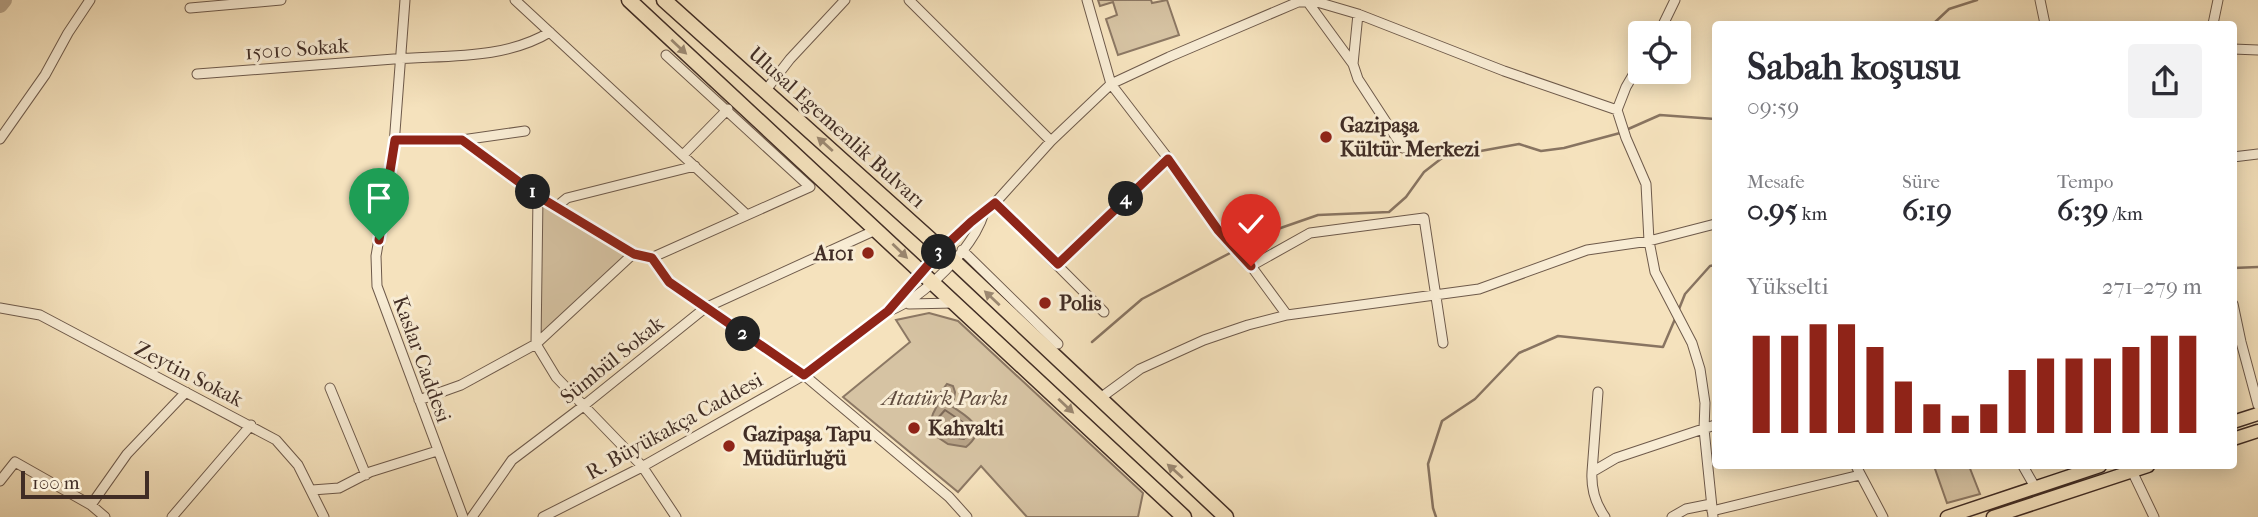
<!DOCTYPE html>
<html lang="tr">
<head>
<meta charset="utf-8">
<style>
	:root { --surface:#fff; --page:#f2f2f3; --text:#2b2b33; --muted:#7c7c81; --accent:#8f2418 }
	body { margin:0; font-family:"IM FELL French Canon",serif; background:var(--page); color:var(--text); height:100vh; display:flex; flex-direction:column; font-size:26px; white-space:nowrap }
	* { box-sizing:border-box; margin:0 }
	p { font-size:23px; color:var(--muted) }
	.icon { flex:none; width:38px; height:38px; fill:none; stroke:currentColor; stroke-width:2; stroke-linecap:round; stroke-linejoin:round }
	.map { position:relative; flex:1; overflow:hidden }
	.drawer { position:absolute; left:1712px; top:21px; width:525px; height:448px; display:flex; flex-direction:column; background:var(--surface); border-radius:7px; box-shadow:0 4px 18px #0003 }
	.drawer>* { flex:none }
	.controls { position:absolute; left:1628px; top:21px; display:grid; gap:14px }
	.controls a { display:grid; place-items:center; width:63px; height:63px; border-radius:7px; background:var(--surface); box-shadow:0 4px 18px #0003; font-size:35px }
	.scale { position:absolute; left:21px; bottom:18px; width:128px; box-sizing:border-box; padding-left:7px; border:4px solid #412d25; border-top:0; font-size:19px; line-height:24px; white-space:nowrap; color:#412d25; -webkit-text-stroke:5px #f8ecd4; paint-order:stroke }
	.pin { position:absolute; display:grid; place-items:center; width:60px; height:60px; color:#fff; margin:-72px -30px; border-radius:50% 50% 50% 0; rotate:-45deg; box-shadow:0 0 7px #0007 }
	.pin .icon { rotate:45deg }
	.km { position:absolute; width:35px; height:35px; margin:-18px; border-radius:50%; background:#222; color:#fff; font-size:19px; line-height:35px; text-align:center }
	.round { display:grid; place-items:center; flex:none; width:74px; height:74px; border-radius:7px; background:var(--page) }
	.headline { display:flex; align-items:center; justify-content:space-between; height:119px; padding:0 35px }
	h1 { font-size:38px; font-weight:700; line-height:52px }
	.stats { display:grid; grid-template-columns:repeat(3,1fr); gap:10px; height:119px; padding:7px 35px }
	.stats div { display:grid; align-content:center }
	.stats b { font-size:30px; font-weight:700 }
	.stats small { font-size:19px; font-weight:400 }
	.stats p { font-size:19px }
	.chart { height:196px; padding:14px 35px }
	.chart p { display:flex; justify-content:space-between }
	.chart svg { width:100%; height:126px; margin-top:7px; stroke:var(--accent); stroke-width:6 }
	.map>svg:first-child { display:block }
	.green { fill:#d6c3a3; stroke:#8c7864; stroke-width:2 }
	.water { fill:#b8a489; stroke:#887461; stroke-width:2 }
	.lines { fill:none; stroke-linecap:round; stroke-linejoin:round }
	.shore { stroke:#7c6857; stroke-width:2 }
	.stream { stroke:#887461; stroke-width:2.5 }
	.river { stroke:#b8a489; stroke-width:16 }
	.minor-casing { stroke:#6e5a4b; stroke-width:11 }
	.major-casing { stroke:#412d25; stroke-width:15 }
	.highway-casing { stroke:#412d25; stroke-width:17 }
	.minor { stroke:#f8ecd4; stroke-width:9 }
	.major { stroke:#f5e2bd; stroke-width:12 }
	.highway { stroke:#f5e2bd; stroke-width:14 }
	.oneway { fill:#9b8871 }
	.route-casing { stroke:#fff; stroke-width:14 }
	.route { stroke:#8f2418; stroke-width:9 }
	.poi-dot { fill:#8f2418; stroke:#f8ecd4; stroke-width:2.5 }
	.labels { text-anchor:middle; stroke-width:6; stroke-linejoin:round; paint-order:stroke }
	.street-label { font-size:21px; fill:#412d25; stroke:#f8ecd4 }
	.poi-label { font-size:21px; font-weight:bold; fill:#412d25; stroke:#f8ecd4; text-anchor:start }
	.park-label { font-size:21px; font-style:italic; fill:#5f4b3e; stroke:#f8ecd4 }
</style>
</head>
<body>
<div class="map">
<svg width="2258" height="517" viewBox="0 0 2258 517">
	<rect width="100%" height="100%" fill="#f5e2bd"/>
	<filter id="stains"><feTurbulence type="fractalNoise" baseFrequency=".00286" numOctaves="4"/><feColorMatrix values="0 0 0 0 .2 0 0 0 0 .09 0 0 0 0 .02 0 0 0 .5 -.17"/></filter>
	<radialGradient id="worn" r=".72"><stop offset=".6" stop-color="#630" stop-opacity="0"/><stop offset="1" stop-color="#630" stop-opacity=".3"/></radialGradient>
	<!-- green -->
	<path class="green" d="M1098,0H1151L1152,3L1167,0L1179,35L1118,55L1106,19L1117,15L1113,2L1100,6Z
		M538,196L633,254L536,344Z
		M929,313L958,321L1143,493L1138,517H1027L981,466L958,492L843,397L910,342L896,320Z
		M1934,466H1969L1980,494L1947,503Z"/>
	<!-- water -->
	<path class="water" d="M947,384L953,386L955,392L953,407C969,418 989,428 966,447L948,444L933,434C926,410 941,410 940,393Z"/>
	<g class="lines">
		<!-- shore -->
		<path class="shore" d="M945,410L967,425L968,433L964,439L951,437L939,429L938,418Z"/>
		<!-- stream -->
		<path class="stream" d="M1933,24L1949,9L1977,0
			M1626,130L1660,115L1715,119
			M1238,249L1272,231L1318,215L1389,212L1406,197L1424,172L1442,158L1519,144L1541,151L1564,148L1620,133
			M2233,268L2258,267
			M1679,309L1685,294L1710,266L1715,265
			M1092,342L1142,299L1232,252
			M1436,517L1433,508L1428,464L1442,421L1475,399L1519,353L1558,336L1663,347L1675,319"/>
		<!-- river -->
		<path class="river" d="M0,5L4,0"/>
		<!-- minor casing -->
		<g class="minor-casing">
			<path id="minor" d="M405,0L393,158L376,256L377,286L463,517
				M515,0L747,215
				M909,0L1051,141
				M1087,0L1111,84L1174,166L1218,230L1251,266L1287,315
				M2040,0L2045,24
				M1307,1L1353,64L1358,79L1403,148
				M190,8L281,0
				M2213,24L2218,0
				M1659,33L1675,0
				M2233,49L2258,50
				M1640,63L1626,87L1617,110L1626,138L1646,184L1649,241L1655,272L1692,343L1700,369L1705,403L1704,429L1713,517
				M1353,64L1358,14
				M197,74C263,69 329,64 394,59C445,55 504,60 550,32
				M766,90L790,59L845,0
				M0,139L45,75L68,33L90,0
				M395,140H462L525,131
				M462,140L538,196L633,254L651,258L669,282L804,375L949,497L967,517
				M683,155L728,109
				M2233,157L2258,154
				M995,203L1104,312
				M556,207L567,198L695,166
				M962,250L1058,344
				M651,258L810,187L666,55
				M1058,264L1168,159
				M1251,266L1310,233L1424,218L1443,343
				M909,304L954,303
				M2233,304L2241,342L2258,405
				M0,308L40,315L276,440L298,465L324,517
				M889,311C924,297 973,249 984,213
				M536,344L538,196
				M536,344L633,254
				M330,388L366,475
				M1099,399L1140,369L1204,340L1248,325L1287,315L1479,289L1587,250L1649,241L1715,224
				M419,400L461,385L536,344L556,377L642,466L676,517
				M1856,466L1883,517
				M2023,466L2035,487
				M2124,466L2125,468L2132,471L2154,517
				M1592,472L1598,392
				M0,481L15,462L91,505L105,517
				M312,490L339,488L370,472L437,451
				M91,505L127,454L186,392
				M1712,511L1860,475
				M172,517L251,425
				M472,517L512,460L582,407L705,308L878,229
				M543,517L640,468L804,375L888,311L941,249L995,203L1051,141L1111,84L1169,57L1298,2H1317L1358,14L1504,71L1617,110
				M1605,517C1595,503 1591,489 1592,472L1616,458L1715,425
				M1672,517L1686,509L1711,504"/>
		</g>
		<!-- major casing -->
		<g class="major-casing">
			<path id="major" d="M2233,422L2258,414
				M2233,439L2258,431
				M1947,517L2100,466
				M1993,517L2148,466"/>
		</g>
		<!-- highway casing -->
		<g class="highway-casing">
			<path id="highway" d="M629,0L1184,517
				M664,0L941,249L1226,517"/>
		</g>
		<!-- minor -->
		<use href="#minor" class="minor"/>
		<!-- major -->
		<use href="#major" class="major"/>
		<!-- highway -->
		<use href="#highway" class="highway"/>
	</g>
	<!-- one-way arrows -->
	<defs><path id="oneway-solid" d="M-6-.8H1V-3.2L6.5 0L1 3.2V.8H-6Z" transform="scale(1.75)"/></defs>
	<g class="oneway">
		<use href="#oneway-solid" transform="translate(679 47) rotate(43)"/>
		<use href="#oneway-solid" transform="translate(825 144) rotate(-138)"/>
		<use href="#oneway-solid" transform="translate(900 251) rotate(44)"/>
		<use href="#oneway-solid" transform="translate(992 298) rotate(-137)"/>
		<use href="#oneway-solid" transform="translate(1066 406) rotate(43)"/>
		<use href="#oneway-solid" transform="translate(1175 471) rotate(-138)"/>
	</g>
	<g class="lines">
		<!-- route casing -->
		<g class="route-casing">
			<path id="route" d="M379,240L395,140H462L538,196L634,254L652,258L669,282L804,375L888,311L941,250L971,222L995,203L1058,264L1168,159L1218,230L1251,266"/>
		</g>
		<!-- route -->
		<use href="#route" class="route"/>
	</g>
	<!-- markers -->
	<g class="poi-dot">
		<circle cx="1326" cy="137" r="7"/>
		<circle cx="868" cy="253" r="7"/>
		<circle cx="1045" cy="303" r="7"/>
		<circle cx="914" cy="428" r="7"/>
		<circle cx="729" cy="446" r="7"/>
	</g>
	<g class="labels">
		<!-- street labels -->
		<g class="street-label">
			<text transform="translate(297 49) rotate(-4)" y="7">15010 Sokak</text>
			<text transform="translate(837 127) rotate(42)" y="7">Ulusal Egemenlik Bulvarı</text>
			<text transform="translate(422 359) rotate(70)" y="7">Kaslar Caddesi</text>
			<text transform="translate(612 360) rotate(-39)" y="7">Sümbül Sokak</text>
			<text transform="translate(189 374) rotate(27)" y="7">Zeytin Sokak</text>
			<text transform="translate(674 426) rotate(-29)" y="7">R. Büyükakça Caddesi</text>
		</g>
		<!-- poi labels -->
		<g class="poi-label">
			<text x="1340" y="132">Gazipaşa<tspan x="1340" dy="24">Kültür Merkezi</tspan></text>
			<text x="854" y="260" text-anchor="end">A101</text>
			<text x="1059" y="310">Polis</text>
			<text x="928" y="435">Kahvalti</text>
			<text x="743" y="441">Gazipaşa Tapu<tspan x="743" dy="24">Müdürluğü</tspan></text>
		</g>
		<!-- park labels -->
		<g class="park-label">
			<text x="945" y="405">Atatürk Parkı</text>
		</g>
	</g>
	<rect width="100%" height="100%" filter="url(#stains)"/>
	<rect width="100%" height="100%" fill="url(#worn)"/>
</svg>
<div class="controls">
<a><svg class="icon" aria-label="locate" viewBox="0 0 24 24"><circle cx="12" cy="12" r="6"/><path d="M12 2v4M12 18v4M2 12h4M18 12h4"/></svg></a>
</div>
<div class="scale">100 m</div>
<div class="pin" style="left:379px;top:240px;background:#1e9e55"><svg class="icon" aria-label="arrive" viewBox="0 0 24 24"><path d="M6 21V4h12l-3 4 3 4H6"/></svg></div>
<div class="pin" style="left:1251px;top:266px;background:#d93025"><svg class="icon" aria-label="check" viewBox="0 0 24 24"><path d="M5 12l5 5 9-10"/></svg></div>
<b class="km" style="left:533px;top:192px">1</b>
<b class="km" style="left:743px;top:334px">2</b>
<b class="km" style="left:939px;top:252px">3</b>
<b class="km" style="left:1126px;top:199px">4</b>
<section class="drawer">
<div class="headline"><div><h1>Sabah koşusu</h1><p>09:59</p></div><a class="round"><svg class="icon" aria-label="share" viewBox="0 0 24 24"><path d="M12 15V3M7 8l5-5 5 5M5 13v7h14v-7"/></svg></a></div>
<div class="stats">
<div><p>Mesafe</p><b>0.95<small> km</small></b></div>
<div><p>Süre</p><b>6:19</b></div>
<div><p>Tempo</p><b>6:39<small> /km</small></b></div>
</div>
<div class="chart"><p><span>Yükselti</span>271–279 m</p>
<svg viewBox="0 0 160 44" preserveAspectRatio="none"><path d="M5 44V10M15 44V10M25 44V6M35 44V6M45 44V14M55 44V26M65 44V34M75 44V38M85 44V34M95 44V22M105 44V18M115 44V18M125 44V18M135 44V14M145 44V10M155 44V10"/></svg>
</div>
</section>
</div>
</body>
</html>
